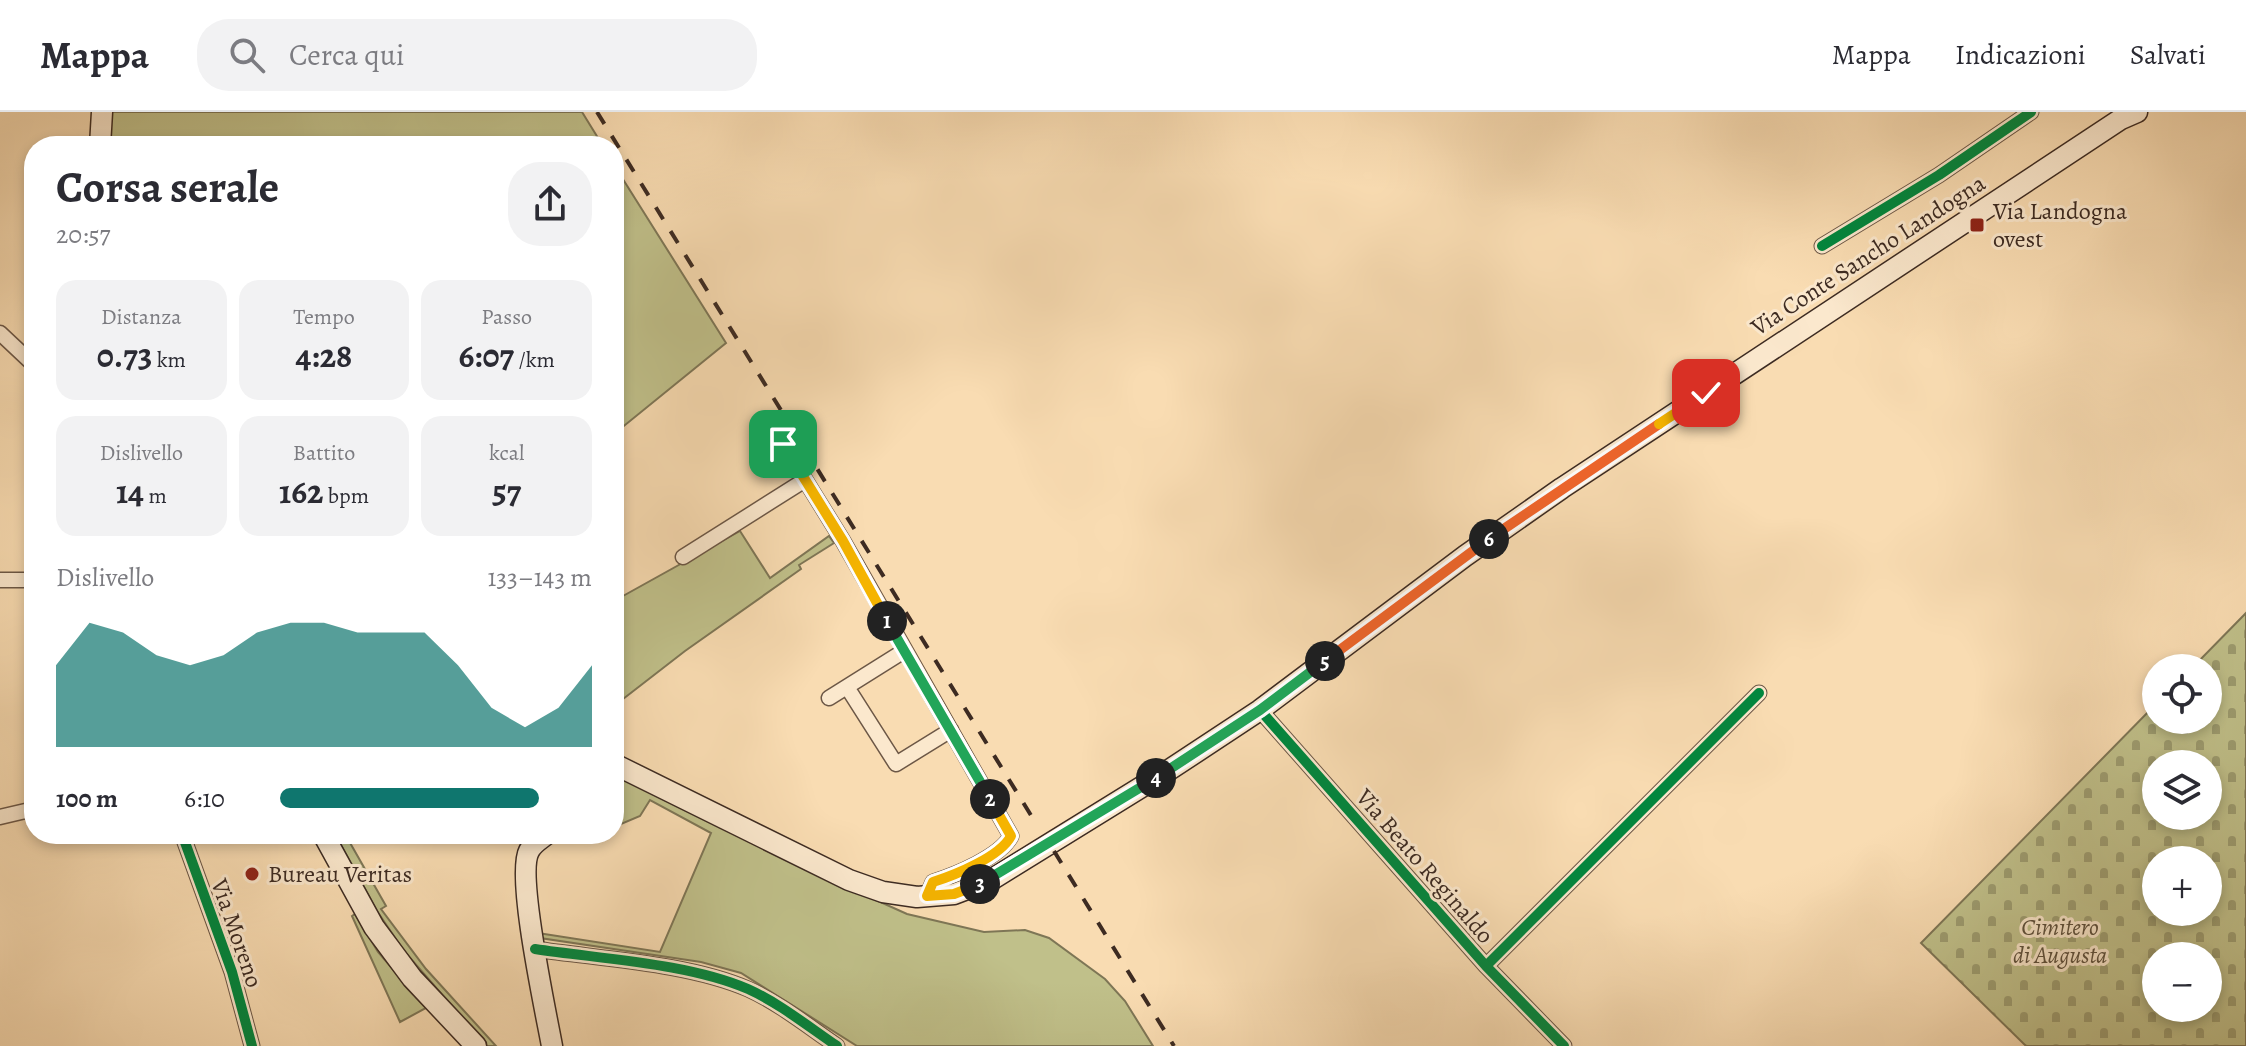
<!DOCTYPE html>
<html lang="it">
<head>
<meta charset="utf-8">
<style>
	:root { --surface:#fff; --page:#f2f2f3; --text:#2b2b33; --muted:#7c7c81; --line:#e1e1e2; --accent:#0f766e }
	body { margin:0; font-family:Alegreya,serif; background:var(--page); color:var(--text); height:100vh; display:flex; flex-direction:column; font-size:30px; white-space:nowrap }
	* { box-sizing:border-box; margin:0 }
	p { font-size:26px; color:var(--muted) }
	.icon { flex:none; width:44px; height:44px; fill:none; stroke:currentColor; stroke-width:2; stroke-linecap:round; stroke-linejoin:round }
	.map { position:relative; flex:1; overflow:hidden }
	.side { position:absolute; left:24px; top:24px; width:600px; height:708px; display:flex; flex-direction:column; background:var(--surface); border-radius:32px; box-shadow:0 4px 12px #0003 }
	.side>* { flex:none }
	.controls { position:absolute; left:2142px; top:542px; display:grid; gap:16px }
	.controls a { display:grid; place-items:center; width:80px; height:80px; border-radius:50%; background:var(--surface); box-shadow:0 4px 12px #0003; font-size:40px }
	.pin { position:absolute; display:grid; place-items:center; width:68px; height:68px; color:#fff; margin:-34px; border-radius:16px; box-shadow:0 4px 12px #0006 }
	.km { position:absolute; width:40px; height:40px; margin:-20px; border-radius:50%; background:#222; color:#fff; font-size:22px; line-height:40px; text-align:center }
	.round { display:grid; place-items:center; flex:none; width:84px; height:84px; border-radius:32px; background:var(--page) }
	.head { display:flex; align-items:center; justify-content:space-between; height:136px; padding:0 32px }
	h1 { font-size:44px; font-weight:700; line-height:60px }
	.metrics { display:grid; grid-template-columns:repeat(3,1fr); gap:12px; height:136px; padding:8px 32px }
	.metrics div { display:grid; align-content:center; border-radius:20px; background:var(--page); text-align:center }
	.metrics b { font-size:34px; font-weight:700 }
	.metrics small { font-size:22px; font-weight:400 }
	.metrics p { font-size:22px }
	.chart { height:224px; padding:16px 32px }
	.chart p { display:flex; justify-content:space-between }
	.chart svg { width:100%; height:144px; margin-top:8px; fill:var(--accent); opacity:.7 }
	ul { padding:0 32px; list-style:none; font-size:26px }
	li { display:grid; grid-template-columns:128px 96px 1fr; align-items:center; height:60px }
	li i { height:20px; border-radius:10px; background:var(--accent) }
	header { display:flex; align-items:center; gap:48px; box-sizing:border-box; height:112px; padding:0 40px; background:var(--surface); border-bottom:2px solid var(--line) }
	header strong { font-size:38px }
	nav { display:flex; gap:44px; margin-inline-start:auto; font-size:28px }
	.search { width:560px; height:72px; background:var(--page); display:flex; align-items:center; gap:20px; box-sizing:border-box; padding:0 28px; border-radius:32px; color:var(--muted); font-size:30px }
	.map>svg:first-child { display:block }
	.green { fill:#c0c08a; stroke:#7e7656; stroke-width:2 }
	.cemetery { fill:url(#cemetery-stones); stroke:#7e7656; stroke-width:2; fill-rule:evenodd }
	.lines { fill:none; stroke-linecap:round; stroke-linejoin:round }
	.minor-casing { stroke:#6c5746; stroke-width:17 }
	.secondary-casing { stroke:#3d2b22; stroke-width:23 }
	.minor { stroke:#fbe8cd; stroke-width:14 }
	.secondary { stroke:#fbe8cd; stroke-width:20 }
	.rail { stroke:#3d2b22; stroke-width:4; stroke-dasharray:14 14; stroke-linecap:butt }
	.cycleway-casing { stroke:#fbe8cd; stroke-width:15 }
	.cycleway { stroke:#00873e; stroke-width:10 }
	.split-1-casing { stroke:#fff; stroke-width:16 }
	.split-2-casing { stroke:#fff; stroke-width:16 }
	.split-3-casing { stroke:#fff; stroke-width:16 }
	.split-4-casing { stroke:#fff; stroke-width:16 }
	.split-5-casing { stroke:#fff; stroke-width:16 }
	.split-6-casing { stroke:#fff; stroke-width:16 }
	.split-7-casing { stroke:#fff; stroke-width:16 }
	.split-8-casing { stroke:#fff; stroke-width:16 }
	.split-1 { stroke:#f5b400; stroke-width:10 }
	.split-2 { stroke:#22a559; stroke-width:10 }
	.split-3 { stroke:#f5b400; stroke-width:10 }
	.split-4 { stroke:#22a559; stroke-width:10 }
	.split-5 { stroke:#22a559; stroke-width:10 }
	.split-6 { stroke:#f0652b; stroke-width:10 }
	.split-7 { stroke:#f0652b; stroke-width:10 }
	.split-8 { stroke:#f5b400; stroke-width:10 }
	.poi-dot { fill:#8f2418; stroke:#fbe8cd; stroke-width:3 }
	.labels { text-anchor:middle; stroke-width:6; stroke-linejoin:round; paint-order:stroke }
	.poi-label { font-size:24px; fill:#3d2b22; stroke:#fbe8cd; text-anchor:start }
	.street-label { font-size:24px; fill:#3d2b22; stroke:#fbe8cd }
	.park-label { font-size:24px; font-style:italic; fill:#5e503c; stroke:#fbe8cd }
</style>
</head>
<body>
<header>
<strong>Mappa</strong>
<div class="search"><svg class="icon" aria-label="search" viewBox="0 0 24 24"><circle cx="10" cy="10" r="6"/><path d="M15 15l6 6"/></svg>Cerca qui</div>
<nav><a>Mappa</a><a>Indicazioni</a><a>Salvati</a></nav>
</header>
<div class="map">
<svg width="2246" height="934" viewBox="0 0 2246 934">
	<defs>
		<pattern id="cemetery-stones" width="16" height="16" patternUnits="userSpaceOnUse" patternTransform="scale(2)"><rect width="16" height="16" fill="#c0c08a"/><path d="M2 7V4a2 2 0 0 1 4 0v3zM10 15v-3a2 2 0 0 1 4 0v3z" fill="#9d9c70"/></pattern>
	</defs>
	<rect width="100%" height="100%" fill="#f9dcb2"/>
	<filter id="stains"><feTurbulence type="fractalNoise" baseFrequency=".0025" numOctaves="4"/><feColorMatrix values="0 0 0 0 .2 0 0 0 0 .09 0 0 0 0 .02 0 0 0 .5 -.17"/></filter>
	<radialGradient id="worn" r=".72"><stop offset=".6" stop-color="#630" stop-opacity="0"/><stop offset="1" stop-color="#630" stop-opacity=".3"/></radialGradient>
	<!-- green -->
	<path class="green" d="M108,0H582L603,34H108Z
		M614,53L726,231L614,322Z
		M740,419L770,466L829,424L834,431L799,453L801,457L685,539L614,594V489Z
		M614,660L818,762L907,802L984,820L1025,818L1049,826L1105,867L1125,889L1153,934H857L741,861L701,850L540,826L538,821L660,840L711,721L650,688L640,704L614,715Z
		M335,722H345L386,794L381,797L426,857L496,934H487L404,839L377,799Z
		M355,802L378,840L426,896L400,910L352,804Z"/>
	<!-- cemetery -->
	<path class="cemetery" d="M2246,501V934H2026L1921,831L2156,592V608H2208V556H2192ZM2156,652H2208V704H2156ZM2156,748H2208V800H2156ZM2156,844H2208V896H2156Z"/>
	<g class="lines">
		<!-- minor casing -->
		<g class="minor-casing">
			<path id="minor" d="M1822,134L1939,63L2031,0
				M0,221L34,253
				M783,332L843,429L1011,724C1000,745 955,763 933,770L927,784
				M683,445L805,368
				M0,468H34
				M847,575L896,652L951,618
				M829,586L904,539
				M1260,598L1486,854L1564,934
				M0,705L34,697
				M182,722L232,860L252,934
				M535,837C601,847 688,851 748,877C779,891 809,915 837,934
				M1486,854L1759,581"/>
		</g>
		<!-- secondary casing -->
		<g class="secondary-casing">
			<path id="secondary" d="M100,34L102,0
				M614,652L849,768L883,780L917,785L954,782L991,768L1169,658L1260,598L1465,444L1562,376L2121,7L2137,0
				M323,722L374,815L412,866L476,934
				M547,722C541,727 533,731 529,739C516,763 546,901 552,934"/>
		</g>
		<!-- minor -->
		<use href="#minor" class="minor"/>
		<!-- secondary -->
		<use href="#secondary" class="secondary"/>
		<!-- rail -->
		<path class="rail" d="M597,0L1037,713
			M1054,739L1174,934"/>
		<!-- cycleway casing -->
		<g class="cycleway-casing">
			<path id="cycleway" d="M1822,134L1939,63L2031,0
				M783,332L843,429L1011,724C1000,745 955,763 933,770L927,784
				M1260,598L1486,854L1564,934
				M182,722L232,860L252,934
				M535,837C601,847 688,851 748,877C779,891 809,915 837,934
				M1486,854L1759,581"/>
		</g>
		<!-- cycleway -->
		<use href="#cycleway" class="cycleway"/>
	</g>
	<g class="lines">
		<!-- split-1 casing -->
		<g class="split-1-casing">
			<path id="split-1" d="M783,332L843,429L887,509"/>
		</g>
		<!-- split-2 casing -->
		<g class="split-2-casing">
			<path id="split-2" d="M887,509L990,687"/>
		</g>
		<!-- split-3 casing -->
		<g class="split-3-casing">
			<path id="split-3" d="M980,772L954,782L927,784L933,770C955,763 1000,745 1011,724L990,687"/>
		</g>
		<!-- split-4 casing -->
		<g class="split-4-casing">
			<path id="split-4" d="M980,772L1156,666"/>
		</g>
		<!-- split-5 casing -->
		<g class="split-5-casing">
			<path id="split-5" d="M1156,666L1260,598L1325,549"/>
		</g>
		<!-- split-6 casing -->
		<g class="split-6-casing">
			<path id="split-6" d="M1325,549L1489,427"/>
		</g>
		<!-- split-7 casing -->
		<g class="split-7-casing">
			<path id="split-7" d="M1489,427L1659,312"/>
		</g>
		<!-- split-8 casing -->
		<g class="split-8-casing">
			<path id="split-8" d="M1659,312L1706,281"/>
		</g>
		<!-- split-1 -->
		<use href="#split-1" class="split-1"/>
		<!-- split-2 -->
		<use href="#split-2" class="split-2"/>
		<!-- split-3 -->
		<use href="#split-3" class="split-3"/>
		<!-- split-4 -->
		<use href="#split-4" class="split-4"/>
		<!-- split-5 -->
		<use href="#split-5" class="split-5"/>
		<!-- split-6 -->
		<use href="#split-6" class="split-6"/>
		<!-- split-7 -->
		<use href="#split-7" class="split-7"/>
		<!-- split-8 -->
		<use href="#split-8" class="split-8"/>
	</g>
	<!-- markers -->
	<g class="poi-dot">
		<rect x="1969" y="105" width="16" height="16" rx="4"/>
		<circle cx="252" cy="762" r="8"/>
	</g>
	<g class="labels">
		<!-- poi labels -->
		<g class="poi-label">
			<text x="1993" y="107">Via Landogna<tspan x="1993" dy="28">ovest</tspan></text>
			<text x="268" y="770">Bureau Veritas</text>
		</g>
		<!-- street labels -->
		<g class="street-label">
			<text transform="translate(1868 143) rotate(-33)" y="8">Via Conte Sancho Landogna</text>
			<text transform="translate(1425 754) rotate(49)" y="8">Via Beato Reginaldo</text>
			<text transform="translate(237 821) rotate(71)" y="8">Via Moreno</text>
		</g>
		<!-- park labels -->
		<g class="park-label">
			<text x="2060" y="823">Cimitero<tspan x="2060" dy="28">di Augusta</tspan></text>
		</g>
	</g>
	<rect width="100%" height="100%" filter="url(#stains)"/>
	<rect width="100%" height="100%" fill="url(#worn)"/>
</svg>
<div class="controls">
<a><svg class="icon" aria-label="locate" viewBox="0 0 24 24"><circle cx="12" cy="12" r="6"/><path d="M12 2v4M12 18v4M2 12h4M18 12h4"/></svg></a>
<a><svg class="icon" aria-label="layers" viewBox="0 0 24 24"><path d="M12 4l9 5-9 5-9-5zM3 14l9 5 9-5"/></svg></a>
<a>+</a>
<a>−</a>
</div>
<div class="pin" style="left:783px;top:332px;background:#1e9e55"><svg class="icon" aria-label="arrive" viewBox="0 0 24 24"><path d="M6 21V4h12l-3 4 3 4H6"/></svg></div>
<div class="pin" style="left:1706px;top:281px;background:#d93025"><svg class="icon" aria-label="check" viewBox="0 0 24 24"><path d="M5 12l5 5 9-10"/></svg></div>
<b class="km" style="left:887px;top:509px">1</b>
<b class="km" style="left:990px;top:687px">2</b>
<b class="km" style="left:980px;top:772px">3</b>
<b class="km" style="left:1156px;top:666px">4</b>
<b class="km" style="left:1325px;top:549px">5</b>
<b class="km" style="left:1489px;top:427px">6</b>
<section class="side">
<div class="head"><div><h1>Corsa serale</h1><p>20:57</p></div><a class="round"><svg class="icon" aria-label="share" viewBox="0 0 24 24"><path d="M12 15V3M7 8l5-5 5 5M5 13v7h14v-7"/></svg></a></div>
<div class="metrics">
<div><p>Distanza</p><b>0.73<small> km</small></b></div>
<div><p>Tempo</p><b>4:28</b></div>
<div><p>Passo</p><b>6:07<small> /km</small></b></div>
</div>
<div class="metrics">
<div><p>Dislivello</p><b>14<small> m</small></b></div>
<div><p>Battito</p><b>162<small> bpm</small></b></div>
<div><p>kcal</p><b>57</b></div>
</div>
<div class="chart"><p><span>Dislivello</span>133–143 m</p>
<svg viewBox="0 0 160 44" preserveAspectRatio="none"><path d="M0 44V19L10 6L20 9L30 16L40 19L50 16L60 9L70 6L80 6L90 9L100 9L110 9L120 19L130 32L140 38L150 32L160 19V44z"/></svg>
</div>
<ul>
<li><b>100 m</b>6:10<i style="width:83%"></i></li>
</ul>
</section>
</div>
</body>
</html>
